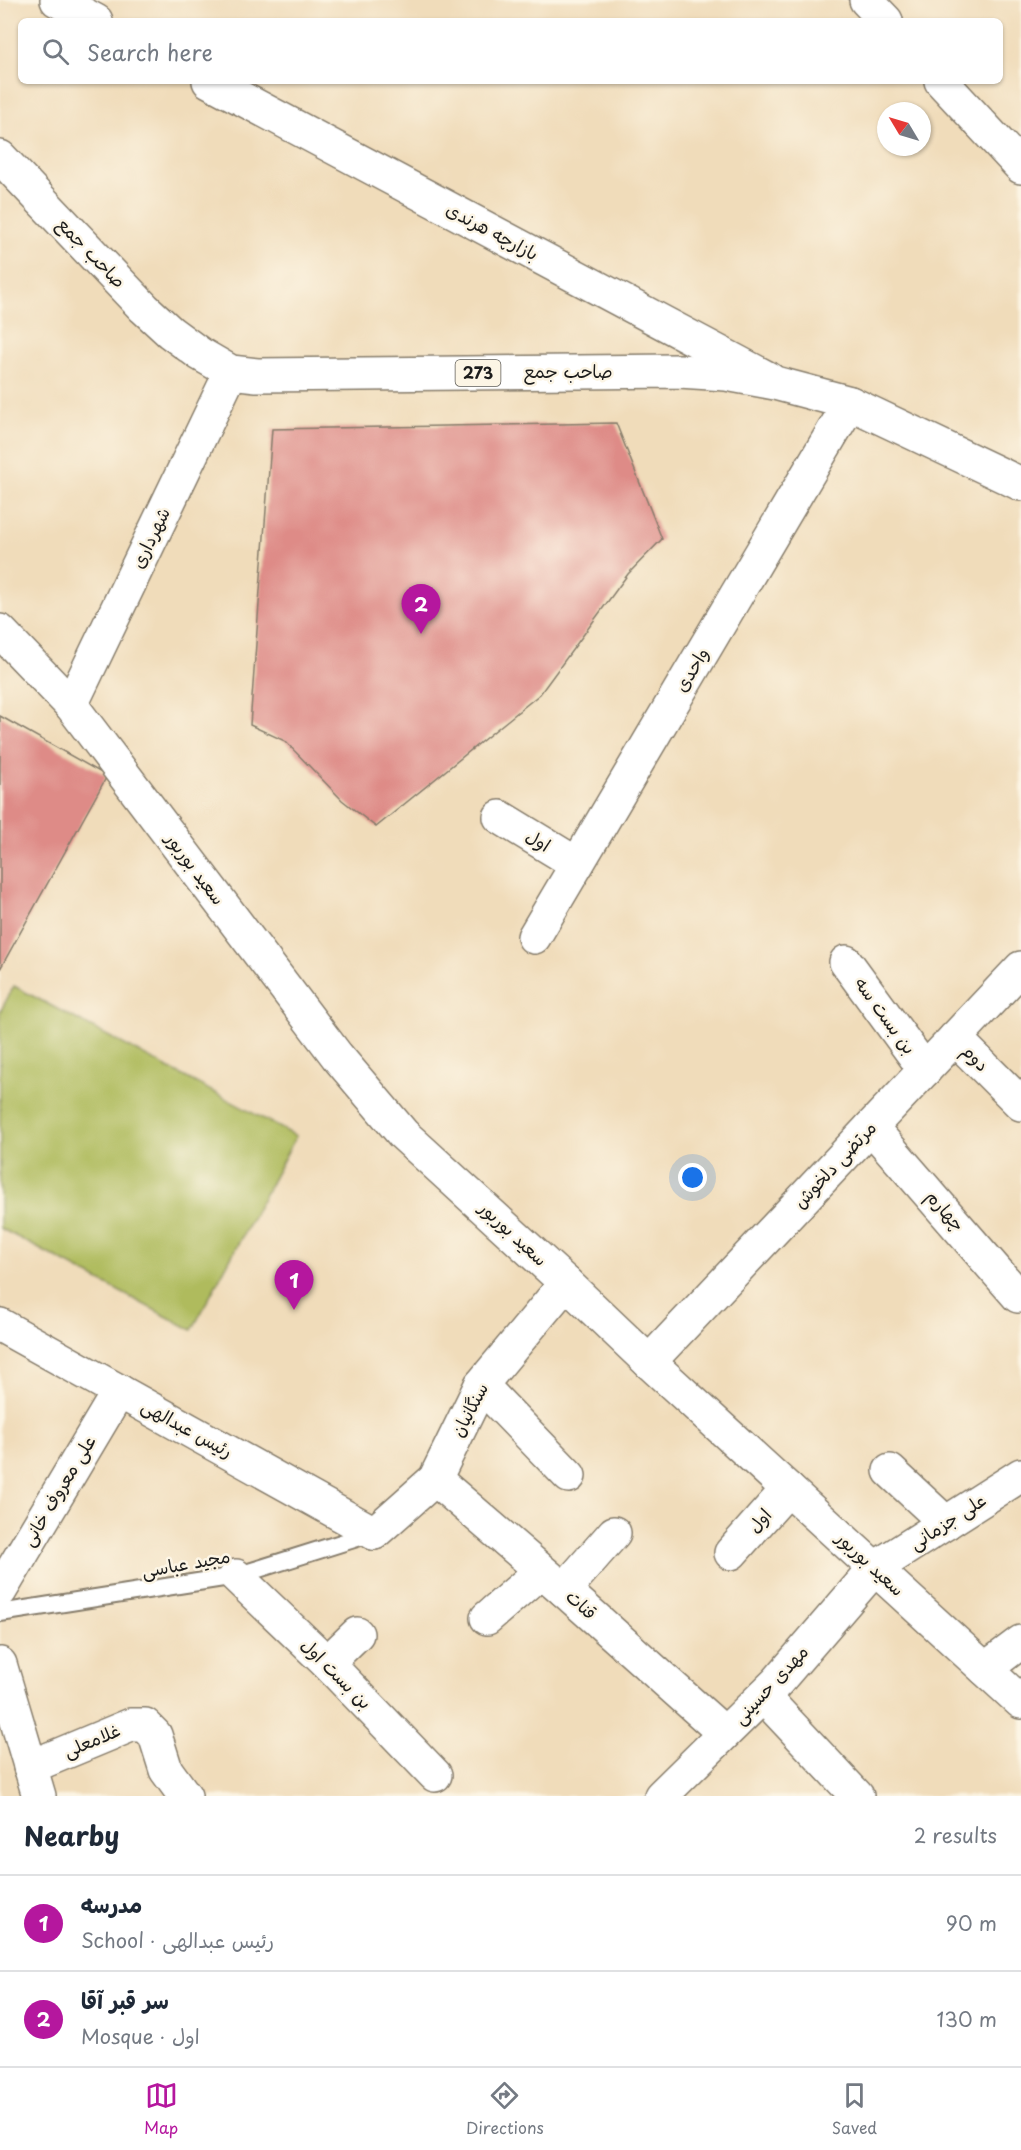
<!DOCTYPE html>
<meta charset="utf-8">
<style>
:root{--surface:#fff;--page:#f2f2f3;--text:#1f2937;--muted:#747a83;--line:#e0e1e3;--accent:#b5179e}
body{margin:0;font-family:"Playpen Sans","Playpen Sans Arabic",sans-serif;background:var(--page);color:var(--text)}
.compass{position:absolute;left:877px;top:102px;width:54px;height:54px;border-radius:50%;background:var(--surface);box-shadow:0 2px 4px #0004;rotate:308deg}
.you{position:absolute;left:693px;top:1178px;width:21px;height:21px;margin:-15px;border:4px solid #fff;border-radius:50%;background:#1a73e8;box-shadow:0 0 0 9px #1a73e833}
.badge{display:grid;place-items:center;width:39px;height:39px;border-radius:50%;background:var(--accent);color:#fff;font-size:20px;font-weight:700}
.pin{position:absolute;translate:-50% -50px;filter:drop-shadow(0 2px 3px #0008)}
.pin::after{content:'';position:absolute;top:32px;width:21px;height:18px;background:inherit;clip-path:polygon(0 0,100% 0,50% 100%)}
.list{margin:0;padding:0;list-style:none}
h2{display:flex;justify-content:space-between;align-items:center;height:78px;margin:0;padding:0 24px;font-size:26px}
h2 small{font-size:20px;font-weight:400;color:var(--muted)}
.list li{display:grid;grid-template-columns:39px 1fr auto;gap:18px;align-items:center;box-sizing:border-box;height:96px;padding:0 24px;border-top:2px solid var(--line)}
.list b{display:block;font-size:22px;white-space:nowrap}
.list p{margin:0;font-size:20px;white-space:nowrap;color:var(--muted)}
.list em{font-size:20px;font-style:normal;color:var(--muted)}
.icon{flex:none;width:33px;height:33px;fill:none;stroke:currentColor;stroke-width:2;stroke-linecap:round;stroke-linejoin:round}
.map{position:relative;flex:none;width:1021px;height:1796px;overflow:hidden}
.search{position:absolute;background:var(--surface);box-shadow:0 2px 4px #0004;left:18px;right:18px;top:18px;height:66px;display:flex;align-items:center;gap:15px;box-sizing:border-box;padding:0 21px;border-radius:9px;color:var(--muted);font-size:22px}
.sheet{height:270px;background:var(--surface)}
nav{display:flex;justify-content:space-around;align-items:center;box-sizing:border-box;height:84px;border-top:2px solid var(--line);background:var(--surface);font-size:16px;color:var(--muted)}
nav a{display:grid;justify-items:center;gap:3px}
nav .on{color:var(--accent)}
.map>svg:first-child{display:block}
</style>
<div class="map">
<svg width="1021" height="1796" viewBox="0 0 1021 1796">
<rect width="100%" height="100%" fill="#fcf5e5"/>
<filter id="ink" filterUnits="userSpaceOnUse"><feTurbulence type="fractalNoise" baseFrequency=".0167" numOctaves="2"/><feDisplacementMap in="SourceGraphic" scale="12" xChannelSelector="R" yChannelSelector="G"/><feConvolveMatrix kernelMatrix="1 2 1 2 8 2 1 2 1" color-interpolation-filters="sRGB"/></filter>
<filter id="wash" filterUnits="userSpaceOnUse"><feTurbulence type="fractalNoise" baseFrequency=".008" numOctaves="4" result="noise"/><feDisplacementMap in="SourceGraphic" scale="24" xChannelSelector="R" yChannelSelector="G"/><feGaussianBlur stdDeviation="1.35" result="paint"/><feColorMatrix in="noise" values="0 0 0 0 0 0 0 0 0 0 0 0 0 0 0 0 0 1.4 0 .05"/><feComposite in="paint" operator="in"/></filter>
<g filter="url(#wash)">
<rect width="100%" height="100%" fill="#f0dcba"/>
<!-- green -->
<path fill="#afbb5d" stroke="#666c3c" stroke-width="1.5" d="M14,986L296,1136L192,1330L0,1228V1012Z"/>
<g id="blocks">
<!-- building -->
<g fill="#de8b87">
<path d="M616,423L662,539L628,574L540,694L376,827L342,800L285,741L250,725L272,429Z"/>
<path d="M0,716L107,776L0,969Z"/>
</g>
</g>
</g>
<g filter="url(#ink)">
<use href="#blocks" fill-opacity="0" stroke="#867c6b" stroke-width="1.5"/>
<g fill="none" stroke-linecap="round" stroke-linejoin="round">
<!-- lane casing -->
<g stroke="#867c6b" stroke-width="20">
<path id="lane" d="M0,1613L236,1576L373,1533"/>
</g>
<!-- street casing -->
<g stroke="#867c6b" stroke-width="36">
<g id="street">
<path d="M57,0L96,21"/>
<path d="M866,0L886,21"/>
<path d="M209,81L769,379"/>
<path d="M941,81L1021,167"/>
<path d="M0,631L71,705L337,1056L403,1134L566,1283L481,1385L435,1479L374,1533"/>
<path d="M71,705L231,372"/>
<path d="M500,817L577,864"/>
<path d="M534,937L850,403"/>
<path d="M846,962L925,1070"/>
<path d="M955,1038L1021,1104"/>
<path d="M871,1127L1018,1296"/>
<path d="M649,1362L1021,968"/>
<path d="M481,1385L569,1476"/>
<path d="M890,1471L946,1523"/>
<path d="M435,1479L564,1590L724,1733"/>
<path d="M731,1553L788,1489"/>
<path d="M236,1576L327,1663L435,1775"/>
<path d="M564,1590L614,1533"/>
<path d="M0,1591L119,1391"/>
<path d="M487,1618L541,1571"/>
<path d="M327,1663L357,1634"/>
<path d="M0,1664L39,1796"/>
<path d="M985,1669L1021,1642"/>
<path d="M763,1696L857,1796"/>
<path d="M30,1767L131,1725H145L155,1735L166,1770L185,1796"/>
<path d="M661,1796L777,1682L875,1568L1021,1475"/>
</g>
</g>
<!-- secondary casing -->
<g stroke="#867c6b" stroke-width="36">
<g id="secondary">
<path d="M566,1283L649,1362L1021,1702"/>
<path d="M0,1325L374,1533"/>
</g>
</g>
<!-- primary casing -->
<g stroke="#867c6b" stroke-width="36">
<path id="primary" d="M0,157L144,308L170,332L200,354L231,372L257,375L679,371L726,374L775,383L850,403L1021,484"/>
</g>
<!-- lane -->
<use href="#lane" stroke="#fff" stroke-width="16"/>
<!-- street -->
<use href="#street" stroke="#fff" stroke-width="33"/>
<!-- secondary -->
<use href="#secondary" stroke="#fff" stroke-width="33"/>
<!-- primary -->
<use href="#primary" stroke="#fff" stroke-width="33"/>
</g>
</g>
<g text-anchor="middle" stroke-width="5" stroke-linejoin="round" paint-order="stroke">
<!-- shield labels -->
<rect fill="#fcf5e5" stroke="#5f5d58" stroke-width="1.5" x="455.5" y="360" width="45" height="26" rx="4.5"/>
<g font-size="16" font-weight="bold" fill="#1c1c1c">
<text x="478" y="379">273</text>
</g>
<!-- street labels -->
<g font-size="18" fill="#1c1c1c" stroke="#fcf5e5">
<text transform="translate(492 232) rotate(28)" y="6">بازارچه هرندی</text>
<text transform="translate(91 253) rotate(46)" y="6">صاحب جمع</text>
<text x="568" y="378">صاحب جمع</text>
<text transform="translate(151 538) rotate(-64)" y="6">شهرداری</text>
<text transform="translate(692 670) rotate(-59)" y="6">واحدی</text>
<text transform="translate(538 841) rotate(32)" y="6">اول</text>
<text transform="translate(195 869) rotate(53)" y="6">سعید بوربور</text>
<text transform="translate(885 1016) rotate(54)" y="6">بن بست سه</text>
<text transform="translate(975 1058) rotate(45)" y="6">دوم</text>
<text transform="translate(835 1165) rotate(-47)" y="6">مرتضی دلخوش</text>
<text transform="translate(945 1211) rotate(49)" y="6">چهارم</text>
<text transform="translate(513 1234) rotate(43)" y="6">سعید بوربور</text>
<text transform="translate(470 1410) rotate(-62)" y="6">سنگانیان</text>
<text transform="translate(187 1429) rotate(29)" y="6">رئیس عبدالهی</text>
<text transform="translate(59 1491) rotate(-59)" y="6">علی معروف خانی</text>
<text transform="translate(760 1521) rotate(-48)" y="6">اول</text>
<text transform="translate(948 1522) rotate(-33)" y="6">علی جزمانی</text>
<text transform="translate(186 1564) rotate(-10)" y="6">مجید عباسی</text>
<text transform="translate(870 1564) rotate(43)" y="6">سعید بوربور</text>
<text transform="translate(581 1605) rotate(42)" y="6">قنات</text>
<text transform="translate(336 1674) rotate(45)" y="6">بن بست اول</text>
<text transform="translate(771 1685) rotate(-47)" y="6">مهدی حسینی</text>
<text transform="translate(92 1741) rotate(-23)" y="6">غلامعلی</text>
</g>
</g>
</svg>
<svg class="compass" viewBox="-18 -18 36 36"><path d="M0-13l5 13h-10z" fill="#e53935"/><path d="M0 13l5-13h-10z" fill="#747a83"/></svg>
<div class="you"></div>
<div class="pin badge" style="left:294px;top:1310px">1</div>
<div class="pin badge" style="left:421px;top:634px">2</div>
<div class="search"><svg class="icon" aria-label="search" viewBox="0 0 24 24"><circle cx="10" cy="10" r="6"/><path d="M15 15l6 6"/></svg>Search here</div>
</div>
<section class="sheet">
<h2>Nearby<small>2 results</small></h2>
<ul class="list">
<li><span class="badge">1</span><div><b>مدرسه</b><p>School · رئیس عبدالهی</p></div><em>90 m</em></li>
<li><span class="badge">2</span><div><b>سر قبر آقا</b><p>Mosque · اول</p></div><em>130 m</em></li>
</ul>
</section>
<nav>
<a class="on"><svg class="icon" aria-label="map" viewBox="0 0 24 24"><path d="M3 6l6-2 6 2 6-2v14l-6 2-6-2-6 2zM9 4v14M15 6v14"/></svg>Map</a>
<a><svg class="icon" aria-label="directions" viewBox="0 0 24 24"><path d="M12 3l9 9-9 9-9-9zM9 14v-3h6M13 9l2 2-2 2"/></svg>Directions</a>
<a><svg class="icon" aria-label="saved" viewBox="0 0 24 24"><path d="M7 4h10v16l-5-4-5 4z"/></svg>Saved</a>
</nav>
